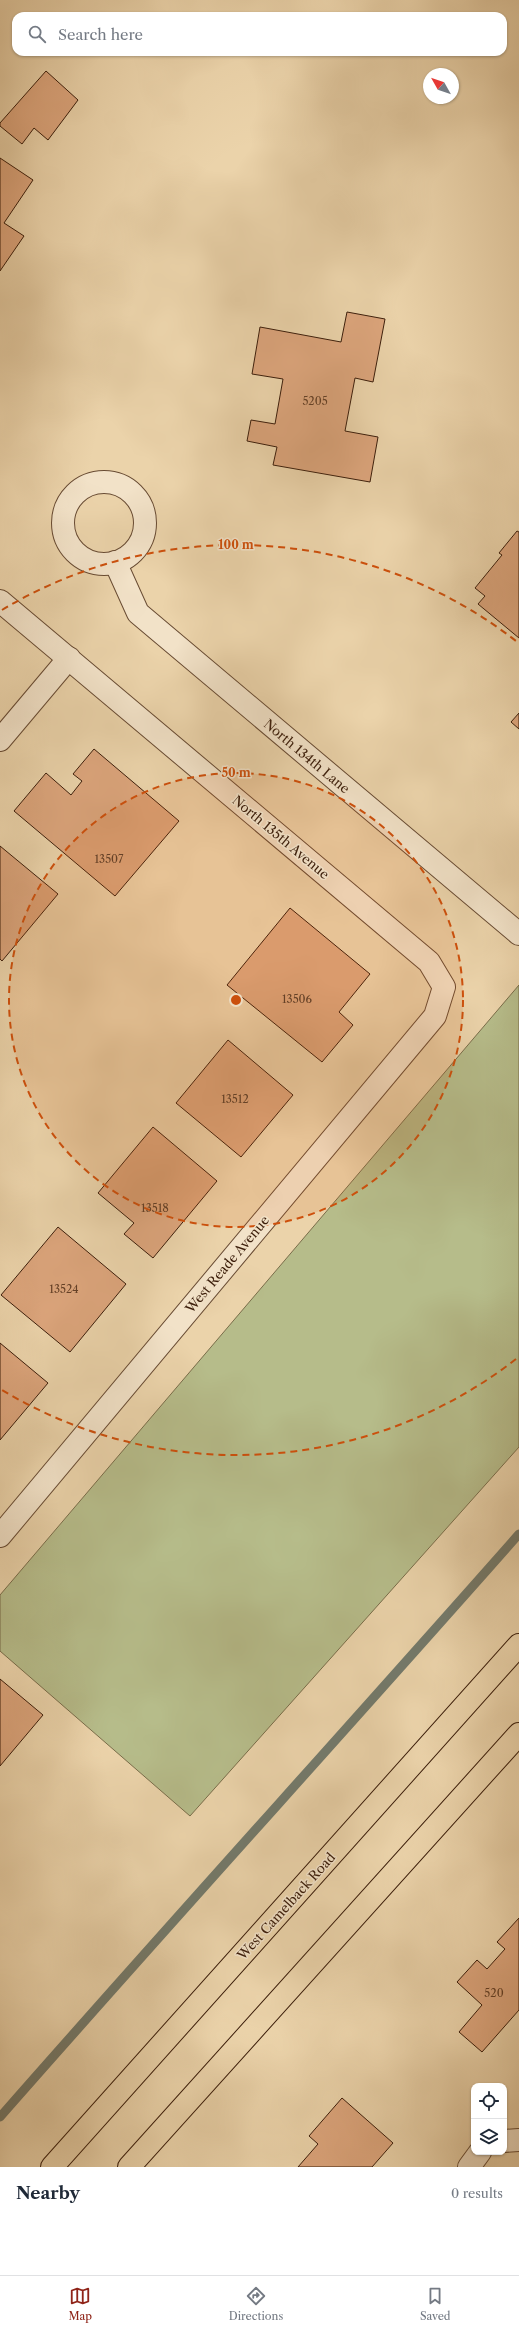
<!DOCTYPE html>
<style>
:root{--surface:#fff;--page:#f2f2f3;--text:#1f2937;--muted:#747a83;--line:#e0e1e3;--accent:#8f2418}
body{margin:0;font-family:"Libre Caslon Text",serif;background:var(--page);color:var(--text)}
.controls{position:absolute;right:12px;bottom:12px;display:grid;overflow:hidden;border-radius:8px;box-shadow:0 1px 3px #0004}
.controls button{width:36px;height:36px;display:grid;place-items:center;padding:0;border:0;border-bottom:1px solid var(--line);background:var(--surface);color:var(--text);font:20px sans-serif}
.compass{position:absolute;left:423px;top:68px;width:36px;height:36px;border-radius:50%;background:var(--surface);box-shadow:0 1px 3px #0004;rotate:310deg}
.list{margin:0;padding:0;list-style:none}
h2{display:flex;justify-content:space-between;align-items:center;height:52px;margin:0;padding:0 16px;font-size:17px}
h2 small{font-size:13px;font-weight:400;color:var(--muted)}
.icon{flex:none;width:22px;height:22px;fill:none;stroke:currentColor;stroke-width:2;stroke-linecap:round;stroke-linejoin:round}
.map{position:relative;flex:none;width:519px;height:2167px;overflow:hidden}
.search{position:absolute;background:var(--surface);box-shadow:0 1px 3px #0004;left:12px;right:12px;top:12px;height:44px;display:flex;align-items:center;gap:10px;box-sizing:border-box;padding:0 14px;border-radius:12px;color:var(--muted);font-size:15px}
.sheet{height:108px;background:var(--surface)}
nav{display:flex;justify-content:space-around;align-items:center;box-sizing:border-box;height:56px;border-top:1px solid var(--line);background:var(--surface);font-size:11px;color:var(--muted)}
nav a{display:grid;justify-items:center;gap:2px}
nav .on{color:var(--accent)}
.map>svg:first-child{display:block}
</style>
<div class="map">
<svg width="519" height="2167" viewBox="0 0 519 2167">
<rect width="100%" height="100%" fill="#ebd3aa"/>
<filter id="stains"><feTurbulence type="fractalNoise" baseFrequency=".005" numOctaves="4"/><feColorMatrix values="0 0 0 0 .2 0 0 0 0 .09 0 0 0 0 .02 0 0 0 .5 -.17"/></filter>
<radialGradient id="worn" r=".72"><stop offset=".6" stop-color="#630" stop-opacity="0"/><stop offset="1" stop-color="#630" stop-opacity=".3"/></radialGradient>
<!-- green -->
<path fill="#b6bc8a" stroke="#796d4a" d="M519,985V1447L190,1816L0,1651V1595Z"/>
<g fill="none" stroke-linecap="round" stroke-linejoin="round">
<!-- stream -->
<path stroke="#737a6c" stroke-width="9" d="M0,2117C172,1921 347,1729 519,1534"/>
</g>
<!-- building -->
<g fill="#dca57c" stroke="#3c1e0b">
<path d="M46,71L78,100L48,140L34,128L22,144L0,126V123Z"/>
<path d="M0,158L33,180L4,223L24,236L0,271Z"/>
<path d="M347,312L385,319L373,382L355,378L345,431L378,437L370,482L273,465L277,447L247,441L251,420L275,424L283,379L252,374L260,327L341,342Z"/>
<path d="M517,531L519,532V638L478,604L485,596L475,588L502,555L499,553Z"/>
<path d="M519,713V729L511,722Z"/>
<path d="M94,749L179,821L115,896L14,811L46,773L71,795L82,781L73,774Z"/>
<path d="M0,846L58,894L2,961L0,959Z"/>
<path d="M290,908L370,974L339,1012L353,1025L322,1062L227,985Z"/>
<path d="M228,1040L293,1095L241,1157L176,1103Z"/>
<path d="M153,1127L217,1181L153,1258L124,1234L134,1223L98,1193Z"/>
<path d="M58,1227L126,1284L70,1352L1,1295Z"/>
<path d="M0,1343L48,1383L0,1440Z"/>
<path d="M0,1679L43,1715L0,1766Z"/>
<path d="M519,1918V2010L482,2052L459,2032L482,2005L457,1982L477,1960L487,1969L505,1949L497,1942Z"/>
<path d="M342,2098L393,2143L372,2167H298L318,2144L309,2136Z"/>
</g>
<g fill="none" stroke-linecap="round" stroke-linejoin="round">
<!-- minor casing -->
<g stroke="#684b33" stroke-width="24">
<g id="minor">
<circle cx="104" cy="523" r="41"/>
<path d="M115,562L138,613L519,934"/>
<path d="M0,601L429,962L444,987L435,1016L0,1536"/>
<path d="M0,740L69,658"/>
<path d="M504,2141L519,2140"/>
<path d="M469,2167L480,2152"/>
</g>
</g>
<!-- major casing -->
<g stroke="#3c1e0b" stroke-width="24">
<g id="major">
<path d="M52,2167L519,1645"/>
<path d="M129,2167L519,1734"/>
</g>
</g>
<!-- minor -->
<use href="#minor" stroke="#f2e2c8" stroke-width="22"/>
<!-- major -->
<use href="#major" stroke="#ebd3aa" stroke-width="22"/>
</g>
<!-- distance rings -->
<circle cx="236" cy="1000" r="227" fill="#ce500c" fill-opacity=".12"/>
<g fill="none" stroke="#ce500c" stroke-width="2" stroke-dasharray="7 5">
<circle cx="236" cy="1000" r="227"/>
<path d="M516 1359A455 455 0 0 1 2 1390M2 610A455 455 0 0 1 516 641"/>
</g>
<g text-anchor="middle" stroke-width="3" stroke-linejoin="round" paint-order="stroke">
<!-- number labels -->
<g font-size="11" fill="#644027">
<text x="315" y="405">5205</text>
<text x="109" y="863">13507</text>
<text x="297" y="1003">13506</text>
<text x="235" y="1103">13512</text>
<text x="155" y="1212">13518</text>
<text x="64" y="1293">13524</text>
<text x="494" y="1997">520</text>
</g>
<!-- street labels -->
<g font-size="13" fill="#3c1e0b" stroke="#f2e2c8">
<text transform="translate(307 756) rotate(40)" y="5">North 134th Lane</text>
<text transform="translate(281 837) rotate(40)" y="5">North 135th Avenue</text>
<text transform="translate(227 1264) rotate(-50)" y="5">West Reade Avenue</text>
<text transform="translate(286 1906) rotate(-48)" y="5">West Camelback Road</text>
</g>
</g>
<circle cx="236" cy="1000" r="6" fill="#ce500c" stroke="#f2e2c8" stroke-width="2"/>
<g font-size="12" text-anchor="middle" font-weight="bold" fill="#ce500c" stroke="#f2e2c8" stroke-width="3" stroke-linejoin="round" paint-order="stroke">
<text x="236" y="549">100 m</text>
<text x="236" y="777">50 m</text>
</g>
<rect width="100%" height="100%" filter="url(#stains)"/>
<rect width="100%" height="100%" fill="url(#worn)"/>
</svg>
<div class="controls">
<button><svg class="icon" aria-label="locate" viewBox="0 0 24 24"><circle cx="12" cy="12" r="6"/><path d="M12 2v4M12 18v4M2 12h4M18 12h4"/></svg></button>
<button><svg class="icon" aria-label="layers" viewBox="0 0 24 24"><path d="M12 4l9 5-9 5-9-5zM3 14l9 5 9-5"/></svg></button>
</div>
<svg class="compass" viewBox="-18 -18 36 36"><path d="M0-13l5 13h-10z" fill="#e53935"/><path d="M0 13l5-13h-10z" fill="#747a83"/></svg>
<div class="search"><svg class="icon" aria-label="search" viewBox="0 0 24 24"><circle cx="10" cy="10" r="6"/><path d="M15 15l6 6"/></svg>Search here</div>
</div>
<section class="sheet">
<h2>Nearby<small>0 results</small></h2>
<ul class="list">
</ul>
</section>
<nav>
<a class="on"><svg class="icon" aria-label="map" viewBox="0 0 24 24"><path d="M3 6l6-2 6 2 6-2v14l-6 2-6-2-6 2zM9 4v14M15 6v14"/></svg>Map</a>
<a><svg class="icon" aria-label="directions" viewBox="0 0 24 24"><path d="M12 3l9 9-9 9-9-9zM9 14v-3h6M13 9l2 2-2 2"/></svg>Directions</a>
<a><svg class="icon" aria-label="saved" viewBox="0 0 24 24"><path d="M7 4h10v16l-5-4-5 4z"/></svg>Saved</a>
</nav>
